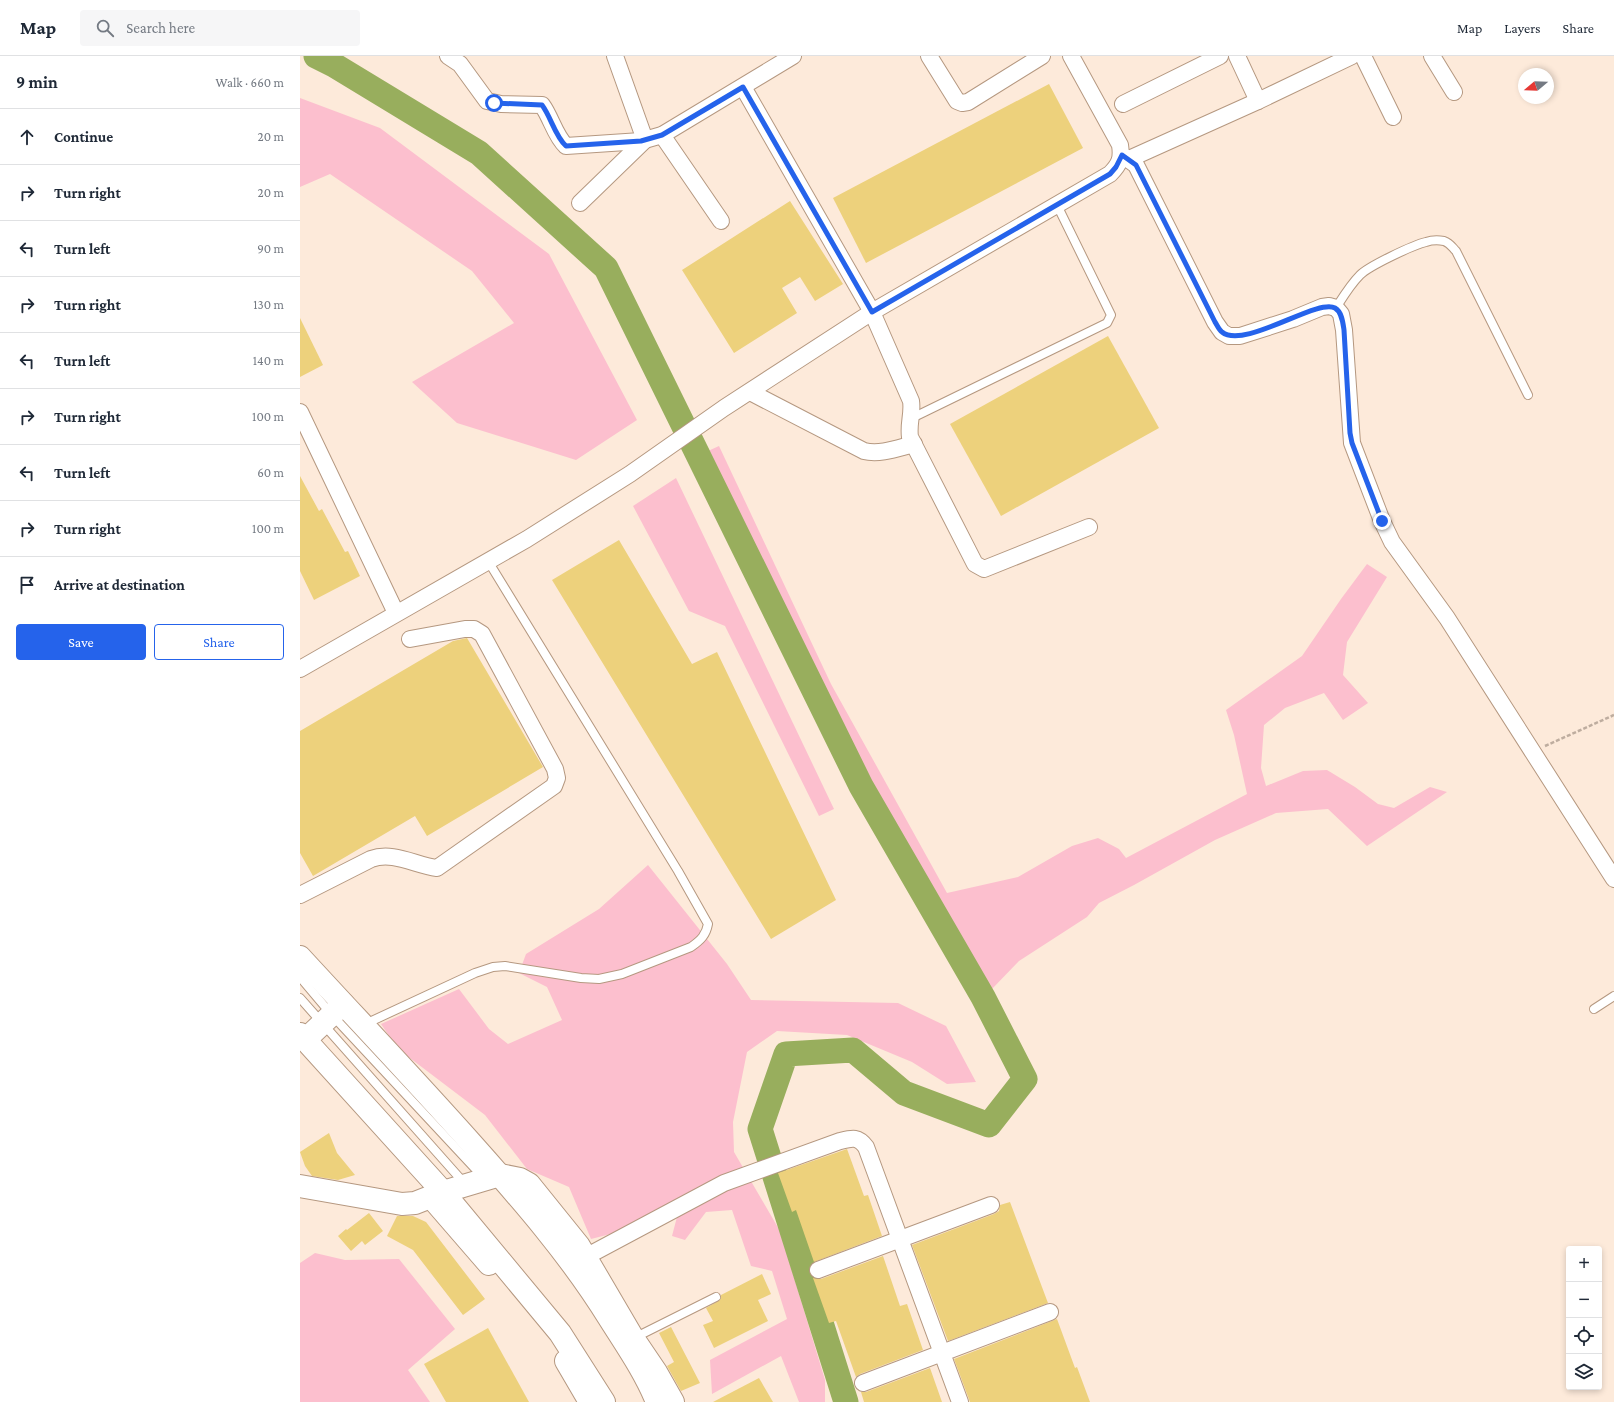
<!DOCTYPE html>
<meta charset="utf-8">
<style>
:root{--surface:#fff;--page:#f6f6f7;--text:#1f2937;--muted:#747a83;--line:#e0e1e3;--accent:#2563eb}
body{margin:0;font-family:"Crimson Pro",serif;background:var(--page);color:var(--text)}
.controls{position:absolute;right:12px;bottom:12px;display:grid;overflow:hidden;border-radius:4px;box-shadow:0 2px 6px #0003}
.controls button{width:36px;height:36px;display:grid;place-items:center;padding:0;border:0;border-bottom:1px solid var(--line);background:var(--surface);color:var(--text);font:20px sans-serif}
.compass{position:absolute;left:1218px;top:12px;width:36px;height:36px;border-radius:50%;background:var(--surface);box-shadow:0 2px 6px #0003;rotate:251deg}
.stop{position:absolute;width:12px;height:12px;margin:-9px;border:3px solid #2563eb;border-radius:50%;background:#fff}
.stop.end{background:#2563eb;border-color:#fff;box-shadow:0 1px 4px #0008}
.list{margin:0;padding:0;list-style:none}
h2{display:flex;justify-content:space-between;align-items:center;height:52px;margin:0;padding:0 16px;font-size:17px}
h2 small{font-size:13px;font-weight:400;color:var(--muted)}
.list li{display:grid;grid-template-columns:26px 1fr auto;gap:12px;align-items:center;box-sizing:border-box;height:56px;padding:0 16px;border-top:1px solid var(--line)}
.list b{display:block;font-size:15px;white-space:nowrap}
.list em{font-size:13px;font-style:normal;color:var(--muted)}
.actions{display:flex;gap:8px;padding:12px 16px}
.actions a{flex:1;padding:9px 0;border:1px solid var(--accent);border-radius:4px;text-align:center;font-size:14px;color:var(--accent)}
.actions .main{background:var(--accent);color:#fff}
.icon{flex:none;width:22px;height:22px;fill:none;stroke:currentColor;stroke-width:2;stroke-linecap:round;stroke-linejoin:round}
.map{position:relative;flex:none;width:1314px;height:1346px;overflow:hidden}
header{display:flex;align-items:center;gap:24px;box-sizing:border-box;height:56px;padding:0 20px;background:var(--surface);border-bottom:1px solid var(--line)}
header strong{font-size:19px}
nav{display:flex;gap:22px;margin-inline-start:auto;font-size:14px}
.search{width:280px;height:36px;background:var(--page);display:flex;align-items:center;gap:10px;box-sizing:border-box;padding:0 14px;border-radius:4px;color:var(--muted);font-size:15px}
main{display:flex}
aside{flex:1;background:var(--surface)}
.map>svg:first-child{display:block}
</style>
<header>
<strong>Map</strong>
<div class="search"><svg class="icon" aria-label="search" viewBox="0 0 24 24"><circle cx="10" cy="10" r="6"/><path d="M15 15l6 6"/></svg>Search here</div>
<nav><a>Map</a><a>Layers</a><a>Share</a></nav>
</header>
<main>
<aside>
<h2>9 min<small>Walk · 660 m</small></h2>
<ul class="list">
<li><svg class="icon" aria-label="ahead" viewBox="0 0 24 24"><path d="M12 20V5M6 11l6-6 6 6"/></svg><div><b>Continue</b></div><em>20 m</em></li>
<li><svg class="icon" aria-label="right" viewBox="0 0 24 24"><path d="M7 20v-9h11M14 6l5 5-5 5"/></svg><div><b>Turn right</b></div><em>20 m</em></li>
<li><svg class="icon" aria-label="left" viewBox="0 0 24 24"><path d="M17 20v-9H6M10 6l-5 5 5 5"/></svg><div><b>Turn left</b></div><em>90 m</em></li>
<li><svg class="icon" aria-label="right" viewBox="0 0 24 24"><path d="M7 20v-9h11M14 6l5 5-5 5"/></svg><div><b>Turn right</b></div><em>130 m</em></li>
<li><svg class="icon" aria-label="left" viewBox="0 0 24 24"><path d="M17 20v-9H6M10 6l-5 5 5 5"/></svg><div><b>Turn left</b></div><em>140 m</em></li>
<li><svg class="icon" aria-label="right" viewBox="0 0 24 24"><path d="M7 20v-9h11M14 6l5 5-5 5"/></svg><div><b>Turn right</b></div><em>100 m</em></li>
<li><svg class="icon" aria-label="left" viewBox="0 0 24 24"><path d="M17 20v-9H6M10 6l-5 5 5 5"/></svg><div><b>Turn left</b></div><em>60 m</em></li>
<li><svg class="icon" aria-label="right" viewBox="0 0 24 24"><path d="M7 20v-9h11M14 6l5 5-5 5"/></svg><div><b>Turn right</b></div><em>100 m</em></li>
<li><svg class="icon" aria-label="arrive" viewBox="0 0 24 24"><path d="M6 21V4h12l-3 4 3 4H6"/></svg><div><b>Arrive at destination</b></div></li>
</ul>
<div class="actions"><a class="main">Save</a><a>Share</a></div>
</aside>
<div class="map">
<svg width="1314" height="1346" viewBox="0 0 1314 1346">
<rect width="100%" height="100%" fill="#fdeada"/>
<!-- green -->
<g fill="#fcbfce">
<path d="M0,42L80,72L249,198L337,364L276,404L157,367L112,326L214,267L172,215L30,118L0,131Z"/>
<path d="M419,390L531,628L647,837L718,821L772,790L798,782L819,793L826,802L947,738L934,679L926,654L1002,600L1041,543L1067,508L1087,521L1047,586L1043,619L1068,647L1043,664L1024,637L985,652L964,669L961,712L966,730L1003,715L1027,714L1055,731L1078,748L1094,752L1130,731L1147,736L1067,790L1028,753L976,757L915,784L834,829L799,847L787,861L719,905L691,934L647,864L544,685L408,395Z"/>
<path d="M376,422L534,753L519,760L425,570L389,555L333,450Z"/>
<path d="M348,809L427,908L451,944L598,947L646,970L676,1026L647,1028L612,1006L547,979L477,975L447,996L433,1066L434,1096L480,1175L525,1324V1346H499L481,1300L412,1338L410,1304L487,1263L472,1215L451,1210L432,1154L406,1156L385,1184L372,1180L377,1161L291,1183L269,1131L227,1113L185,1059L98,993L81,968L159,933L189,973L208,988L262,964L247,931L219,917L226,898L299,853Z"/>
<path d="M15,1197L45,1204L99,1203L155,1273L108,1314L130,1346H0V1207Z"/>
</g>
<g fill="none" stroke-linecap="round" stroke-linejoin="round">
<!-- river -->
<path stroke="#98ae5d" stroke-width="25" d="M16,0L34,9L179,97L306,212L561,730L683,941L725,1023L689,1069L604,1037L553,994L486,998L460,1073L546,1346"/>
</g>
<!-- building -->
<g fill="#edd17c">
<path d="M749,28L783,92L566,207L533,142Z"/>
<path d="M490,145L543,228L515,245L500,221L482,232L497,257L434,297L382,214Z"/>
<path d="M0,262L23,309L0,321Z"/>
<path d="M808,280L859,372L701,460L650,368Z"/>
<path d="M0,420L19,455L22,453L45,496L48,495L60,520L14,544L0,515Z"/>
<path d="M319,484L392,608L417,596L536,844L471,883L252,524Z"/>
<path d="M167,582L243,711L127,780L115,760L13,820L0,797V675L153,585Z"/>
<path d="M29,1077L37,1097L55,1119L38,1124L12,1120L5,1110L0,1096Z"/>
<path d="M547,1093L564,1140L568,1139L582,1180L514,1206L496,1154L492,1156L478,1117Z"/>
<path d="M710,1146L748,1247L648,1285L612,1189L694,1158L699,1155L700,1149Z"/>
<path d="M69,1157L83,1175L65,1189L62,1185L51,1195L38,1180L46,1173L47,1174Z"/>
<path d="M97,1160H113L126,1166L185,1243L163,1259L113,1194L87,1180Z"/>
<path d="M583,1200L600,1250L607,1248L623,1294L560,1318L556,1321L536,1265L529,1267L513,1222L521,1223Z"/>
<path d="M462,1218L471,1238L458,1244L468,1265L414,1292L403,1269L413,1265L406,1252L420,1244L421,1239Z"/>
<path d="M757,1263L775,1312L777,1311L790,1346H670L654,1303Z"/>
<path d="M371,1271L400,1327L381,1335L367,1310L374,1306L359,1277Z"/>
<path d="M188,1272L229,1346H146L124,1308Z"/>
<path d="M630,1312L642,1346H564L561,1336H566Z"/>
<path d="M459,1322L473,1346H413Z"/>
</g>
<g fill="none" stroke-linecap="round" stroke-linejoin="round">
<!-- lane casing -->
<g stroke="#b59880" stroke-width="10">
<g id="lane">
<path d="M1036,252C1043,241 1050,229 1060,219C1069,210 1113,189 1126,186C1132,184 1138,184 1144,185C1150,187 1152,191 1156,195L1228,339"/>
<path d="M610,363L807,267L811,259L757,149"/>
<path d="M0,921L32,959L183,1121"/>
<path d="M0,942L165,1128"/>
<path d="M1294,953L1314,940"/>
<path d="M63,969L175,917L193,911L205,910L281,922L299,923L322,918L391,891C401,884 406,879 408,868L378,815L188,505"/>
<path d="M334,1282L416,1241"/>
</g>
</g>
<!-- street casing -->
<g stroke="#b59880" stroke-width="18">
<g id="street">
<path d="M148,0L160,8L187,45L201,48L242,49C251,61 255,80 266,90L341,85L362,79L493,0"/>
<path d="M629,0L657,45L662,47L668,46L742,0"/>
<path d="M937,0L958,45"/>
<path d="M1063,0L1093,61"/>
<path d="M1132,0L1154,36"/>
<path d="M443,31L572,256L611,345C613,357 608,368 610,381L675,508L684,513L789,471"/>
<path d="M823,48L920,0"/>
<path d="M362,79L421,165"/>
<path d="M822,99L836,109L915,266L922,276L929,280H940L993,263L1022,251L1029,250L1036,252L1041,258L1044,274L1052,387L1082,465L1092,486L1147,562L1314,823"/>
<path d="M829,103L958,45L1052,0"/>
<path d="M280,147L345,84L315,0"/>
<path d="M450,336L564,395C580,399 598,392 614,388"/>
<path d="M0,356L96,557"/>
<path d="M0,613L227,483L330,418L424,352L572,256L810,118C820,108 822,102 820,89L771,0"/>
<path d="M0,839L71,803C93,795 115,809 137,812L254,730L257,722L255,713L182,578L174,573H165L110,583"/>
<path d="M276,1206L424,1127L540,1085C552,1082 558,1080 566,1091L660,1346"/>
<path d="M518,1214L691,1149"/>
<path d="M563,1327L750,1256"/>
</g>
</g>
<!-- secondary casing -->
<g stroke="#b59880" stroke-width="24">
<g id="secondary">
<path d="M0,1130L102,1148L115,1147L143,1136L200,1119L220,1123L229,1128L279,1190L333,1282L356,1316L373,1346"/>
<path d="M131,1141L189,1208"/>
<path d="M266,1305L290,1346"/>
</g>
</g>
<!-- highway casing -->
<g stroke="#b59880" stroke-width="24">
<g id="highway">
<path d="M0,901C57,963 116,1025 172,1088C221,1143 270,1199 309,1262C326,1289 345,1316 357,1346"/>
<path d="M0,978L143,1136L260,1277L304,1346"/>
<path d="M5,984L43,948"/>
</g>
</g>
<!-- path -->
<path stroke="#bead9f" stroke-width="2.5" stroke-dasharray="4 2" stroke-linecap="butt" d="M1245,690L1314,659"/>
<!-- lane -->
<use href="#lane" stroke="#fff" stroke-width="8"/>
<!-- street -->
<use href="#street" stroke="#fff" stroke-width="16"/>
<!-- secondary -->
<use href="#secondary" stroke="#fff" stroke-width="22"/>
<!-- highway -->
<use href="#highway" stroke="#fff" stroke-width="22"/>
</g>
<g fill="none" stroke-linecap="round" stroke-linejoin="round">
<!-- route -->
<path stroke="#2563eb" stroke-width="5" d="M194,47L242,49C251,61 255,80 266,90L341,85L362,79L443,31L572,256L810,118L816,111L822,99L836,109L915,266C917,269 919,274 922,276C944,294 1017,242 1035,252C1042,256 1043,267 1044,274L1050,377L1052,387L1082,465"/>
</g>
</svg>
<div class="controls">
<button>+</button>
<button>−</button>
<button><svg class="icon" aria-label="locate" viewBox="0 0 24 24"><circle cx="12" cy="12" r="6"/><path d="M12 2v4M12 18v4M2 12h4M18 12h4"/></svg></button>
<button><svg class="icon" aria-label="layers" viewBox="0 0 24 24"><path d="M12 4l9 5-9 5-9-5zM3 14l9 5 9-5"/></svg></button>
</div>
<svg class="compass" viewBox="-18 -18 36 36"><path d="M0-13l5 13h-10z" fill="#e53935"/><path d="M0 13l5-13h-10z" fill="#747a83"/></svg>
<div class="stop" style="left:194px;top:47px"></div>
<div class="stop end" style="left:1082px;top:465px"></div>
</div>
</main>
